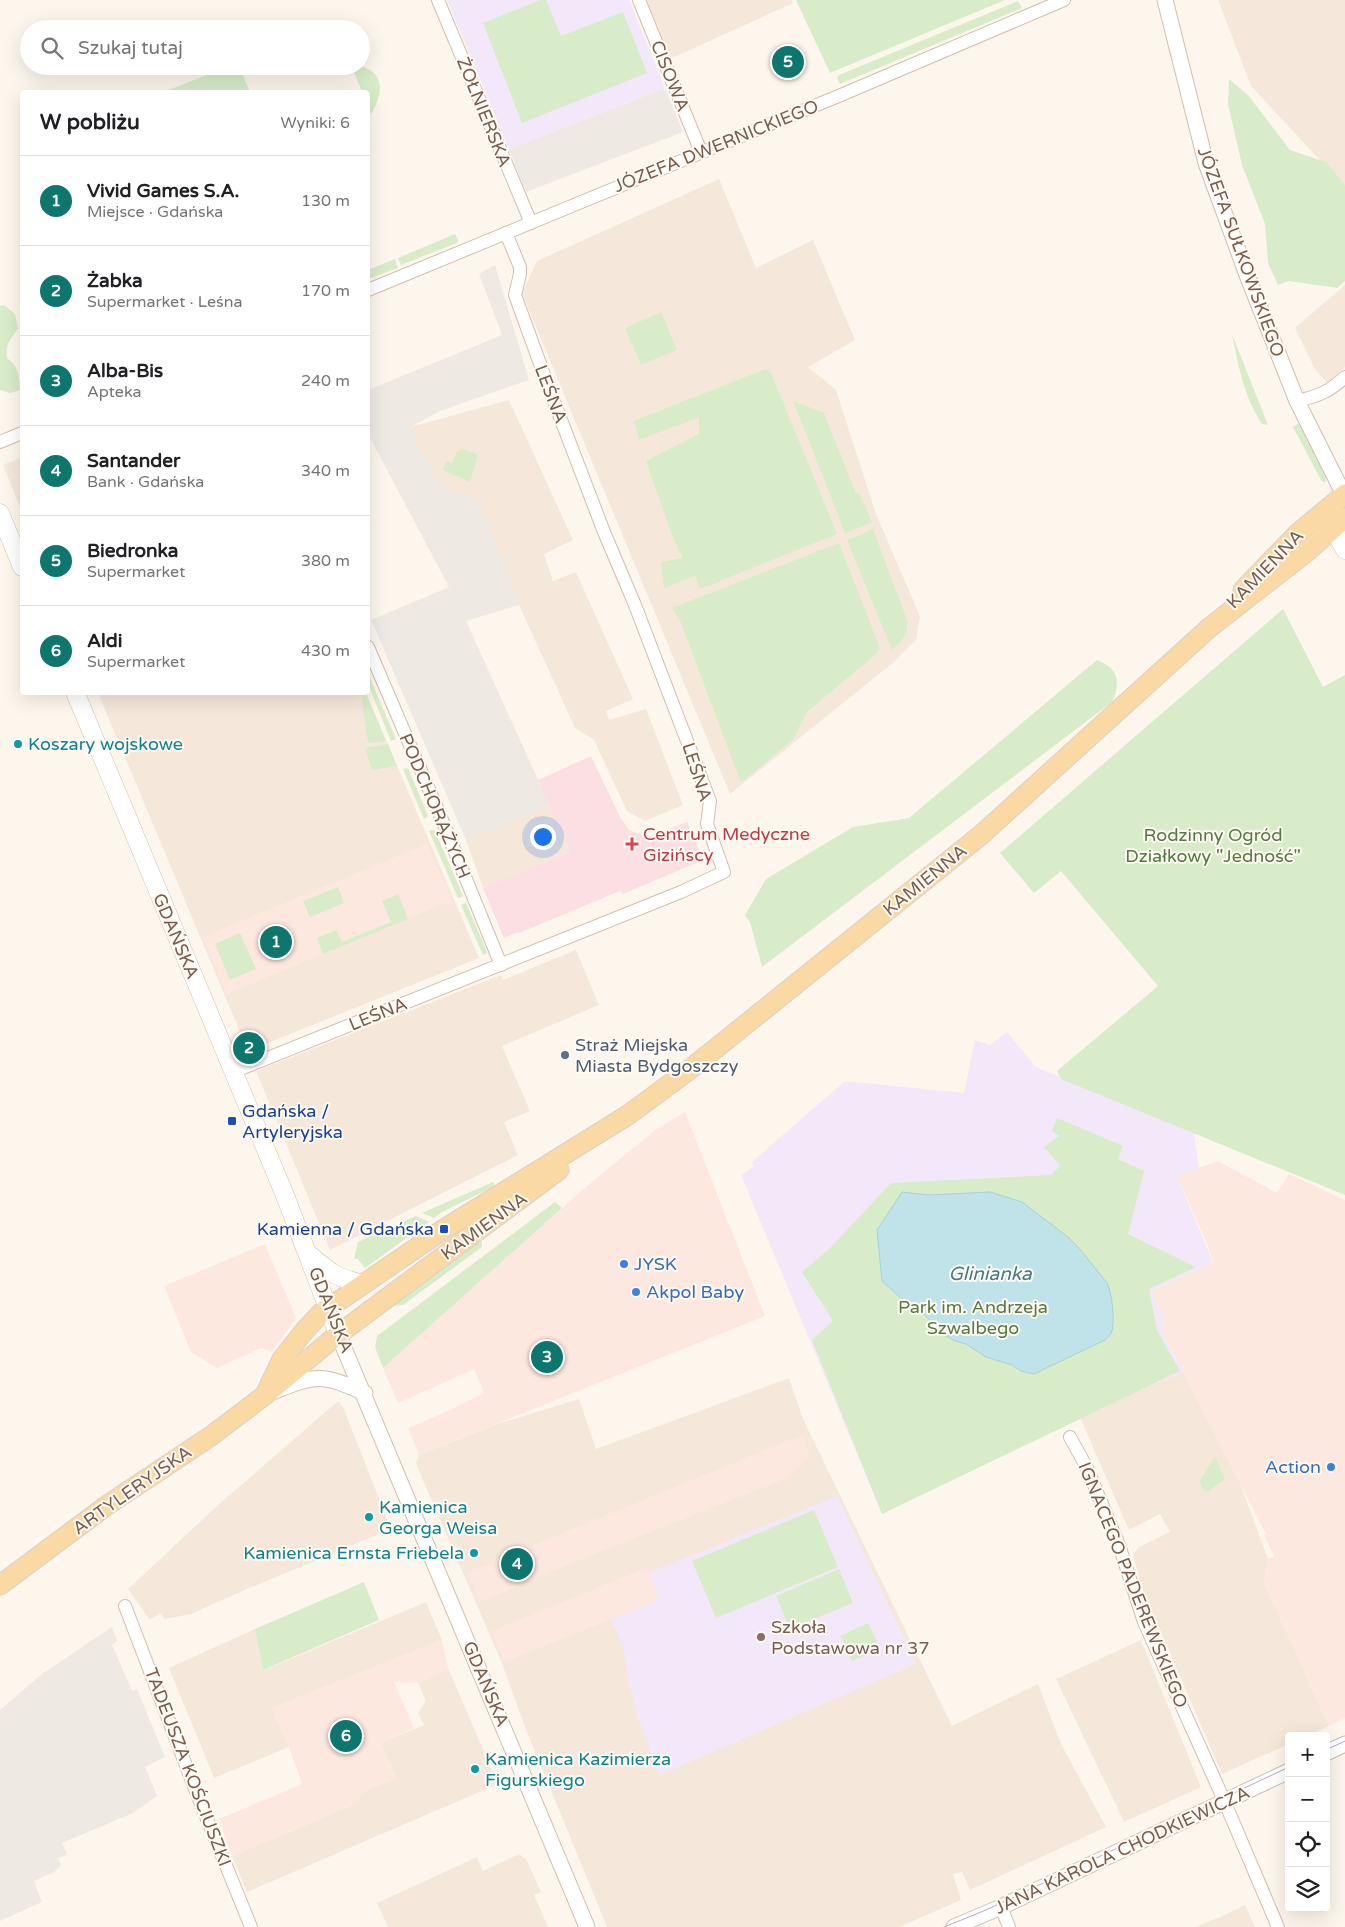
<!DOCTYPE html>
<html lang="pl">
<meta charset="utf-8">
<style>
:root{--surface:#fff;--page:#f6f6f6;--text:#202124;--muted:#757577;--line:#e0e0e0;--accent:#0f766e}
body{margin:0;font-family:"Varela Round",sans-serif;background:var(--page);color:var(--text)}
.controls{position:absolute;right:15px;bottom:15px;display:grid;overflow:hidden;border-radius:5px;box-shadow:0 5px 20px #0002}
.controls button{width:45px;height:45px;display:grid;place-items:center;padding:0;border:0;border-bottom:1px solid var(--line);background:var(--surface);color:var(--text);font:25px sans-serif}
.you{position:absolute;left:542px;top:836px;width:18px;height:18px;margin:-12px;border:4px solid #fff;border-radius:50%;background:#1a73e8;box-shadow:0 0 0 8px #1a73e833}
.badge{display:grid;place-items:center;width:32px;height:32px;border-radius:50%;background:var(--accent);color:#fff;font-size:16px;font-weight:700}
.pin{position:absolute;translate:-50% -50%;border:2px solid #fff;box-shadow:0 1px 5px #0006}
.list{margin:0;padding:0;list-style:none}
h2{display:flex;justify-content:space-between;align-items:center;height:65px;margin:0;padding:0 20px;font-size:21px}
h2 small{font-size:16px;font-weight:400;color:var(--muted)}
.list li{display:grid;grid-template-columns:32px 1fr auto;gap:15px;align-items:center;box-sizing:border-box;height:90px;padding:0 20px;border-top:1px solid var(--line)}
.list b{display:block;font-size:19px;white-space:nowrap}
.list p{margin:0;font-size:16px;white-space:nowrap;color:var(--muted)}
.list em{font-size:16px;font-style:normal;color:var(--muted)}
.icon{flex:none;width:28px;height:28px;fill:none;stroke:currentColor;stroke-width:2;stroke-linecap:round;stroke-linejoin:round}
.map{position:relative;flex:none;width:1345px;height:1927px;overflow:hidden}
.search{position:absolute;background:var(--surface);box-shadow:0 5px 20px #0002;left:20px;top:20px;width:350px;height:55px;display:flex;align-items:center;gap:12px;box-sizing:border-box;padding:0 18px;border-radius:28px;color:var(--muted);font-size:19px}
.panel{position:absolute;background:var(--surface);box-shadow:0 5px 20px #0002;left:20px;top:90px;width:350px;height:605px;border-radius:5px}
.map>svg:first-child{display:block}
</style>
<div class="map">
<svg width="1345" height="1927" viewBox="0 0 1345 1927">
<rect width="100%" height="100%" fill="#fdf6ec"/>
<!-- residential -->
<g fill="#f5e8da">
<path d="M647,0H792L793,3L670,59Z"/>
<path d="M1218,0H1345V187L1251,86Z"/>
<path d="M719,179L756,268L813,240L855,340L808,367L836,390L876,514L920,616L916,640L894,662L730,794L522,293L537,261Z"/>
<path d="M1345,285V367L1328,383L1316,371L1295,328Z"/>
<path d="M509,400L573,540L544,554L553,581L576,572L633,699L606,711L609,720L646,709L683,805L645,821L627,811L594,740L575,728L519,605L480,503L436,483L410,427Z"/>
<path d="M22,457V512L3,465Z"/>
<path d="M98,693H366L479,958L248,1051Z"/>
<path d="M550,806L570,852L483,888L466,840Z"/>
<path d="M576,950L599,1005L502,1046L530,1111L504,1122L518,1155L330,1250L256,1071L501,975L503,980Z"/>
<path d="M1183,1372L1240,1483L1268,1559L1264,1582L1329,1726L1308,1736H1289V1744L1222,1774L1142,1588L1133,1555L1139,1547L1170,1532L1160,1514L1129,1530L1079,1415Z"/>
<path d="M789,1378L803,1419L952,1726L1038,1684L1061,1744L1106,1827L970,1890L962,1872L953,1874L961,1900L899,1927H607L527,1732L501,1661L416,1464L419,1455L497,1424L579,1399L596,1449Z"/>
<path d="M338,1401L343,1407L391,1529L240,1592L191,1614L165,1619L160,1613L150,1620L128,1589L217,1506Z"/>
<path d="M426,1602L442,1640L272,1708L289,1747L214,1778L169,1668L255,1629L264,1670Z"/>
<path d="M1141,1640L1201,1787L1124,1822L1056,1679Z"/>
<path d="M448,1668L498,1784L247,1892L232,1856L357,1803L361,1793L396,1777L380,1743L424,1725L418,1713L426,1701L418,1683Z"/>
<path d="M519,1854L526,1859L541,1892L534,1895L548,1927H388L377,1903L477,1857L483,1871Z"/>
<path d="M1245,1905L1255,1927H1195L1220,1917Z"/>
</g>
<!-- commercial -->
<g fill="#fde8e0">
<path d="M427,844L452,900L227,994L203,937Z"/>
<path d="M685,1112L765,1316L419,1455L408,1428L450,1410L484,1393L474,1369L398,1403L383,1368L580,1192L655,1130Z"/>
<path d="M1218,1161L1277,1193L1289,1174L1345,1200V1718L1329,1726L1264,1582L1268,1559L1274,1556L1264,1535L1266,1534L1163,1334L1164,1319L1152,1291L1213,1262L1208,1246L1177,1176Z"/>
<path d="M265,1244L296,1318L272,1352L261,1348L217,1368L191,1352L164,1286Z"/>
<path d="M802,1435L809,1456L790,1477L579,1560L480,1602L468,1572Z"/>
<path d="M646,1568L659,1600L504,1662L492,1631Z"/>
<path d="M442,1640L448,1668L418,1683L394,1682L414,1728L380,1743L396,1777L361,1793L357,1803L232,1856L219,1819L302,1784L289,1747L272,1708Z"/>
</g>
<!-- industrial -->
<g fill="#efe9e4">
<path d="M665,88L683,132L526,192L509,149Z"/>
<path d="M495,265L529,380L440,411L410,427L436,483L480,502L519,605L466,621L550,806L466,840L371,620L449,587L368,434V390L502,335L479,274Z"/>
<path d="M112,1627L117,1641L112,1645L132,1691L137,1689L165,1757L145,1767L157,1796L133,1813L62,1843L67,1855L58,1858L61,1865L54,1872L34,1881L42,1902L0,1921V1710L42,1674Z"/>
</g>
<!-- education -->
<g fill="#f3e8fa">
<path d="M447,0H629L665,88L509,149Z"/>
<path d="M1007,1032L1036,1067L1194,1133L1199,1169L1177,1176L1213,1262L1152,1291L1164,1319L1163,1334L1183,1372L1079,1415L882,1514L741,1175L753,1167L752,1162L845,1081L964,1093L975,1040L990,1045Z"/>
<path d="M837,1496L916,1664L659,1775L637,1714L628,1679L623,1645L610,1620L659,1600L648,1573Z"/>
</g>
<!-- medical -->
<path fill="#fbdfe3" d="M591,756L620,817L629,830L642,835L651,836L687,822L703,860L623,894L620,891L519,933L518,932L504,938L483,888L570,852L538,780Z"/>
<!-- green -->
<g fill="#d8ecc9">
<path d="M540,0H546L561,36L623,12L647,73L522,123L483,23Z"/>
<path d="M796,0H1005L830,73Z"/>
<path d="M1018,1L1022,8L840,84L837,78L839,75Z"/>
<path d="M229,66H239L250,92H164Z"/>
<path d="M361,66C386,74 383,94 371,114L368,106V92H362L352,67Z"/>
<path d="M1229,79L1248,95L1290,150L1326,162L1345,185V281L1337,288L1289,281L1278,285L1268,263L1265,224L1242,165L1228,104Z"/>
<path d="M455,234L458,240L457,243L401,265L398,258Z"/>
<path d="M395,259L398,268L371,278L368,277V270Z"/>
<path d="M4,305L15,314L18,329C10,339 5,345 7,358C19,367 19,376 20,390L10,393L0,390V306Z"/>
<path d="M661,312L677,350L641,365L625,328Z"/>
<path d="M1232,334L1268,425L1262,424C1244,397 1238,364 1232,334Z"/>
<path d="M766,369L772,375L837,534L700,589L695,576L664,588L661,562L683,558L671,533L646,461L699,434V417L639,440L634,421Z"/>
<path d="M793,401L824,413L856,493H859L872,522L845,533Z"/>
<path d="M1299,423L1326,476L1325,483L1321,480L1293,427Z"/>
<path d="M461,448L478,455L470,482L443,470L446,461L452,463L457,451H459Z"/>
<path d="M873,529L907,620C909,635 902,640 892,650L847,540Z"/>
<path d="M839,543L880,648L875,655L807,712L793,739L741,783L681,623L672,608Z"/>
<path d="M1283,609L1323,687L1345,675V1195L1061,1079L1057,1071L1158,986L1061,871L1034,893L1000,853Z"/>
<path d="M1097,660C1119,669 1121,682 1112,702L762,967L750,922L745,915L766,879L853,827L909,818Z"/>
<path d="M370,678L396,739L391,741L368,684V679Z"/>
<path d="M361,693H366L386,741L368,743Z"/>
<path d="M388,744L397,766L372,770L365,748Z"/>
<path d="M408,768L428,816L424,819L403,769Z"/>
<path d="M433,830L435,831L463,896L458,898L429,831Z"/>
<path d="M338,887L344,903L310,917L303,901Z"/>
<path d="M398,894L408,919L323,954L317,938L336,930L342,942L391,922L382,901Z"/>
<path d="M466,903L487,952V953L483,955L461,905Z"/>
<path d="M240,933L256,969L230,980L215,944Z"/>
<path d="M1057,1118L1123,1146L1118,1159L1144,1171L1128,1234L1196,1267L1149,1289L1157,1330L1180,1371L882,1514L812,1340L833,1321L802,1272L829,1249L891,1183L1051,1175L1060,1166L1044,1147L1059,1136L1052,1131Z"/>
<path d="M493,1182L495,1186L442,1212L434,1218L422,1213Z"/>
<path d="M555,1202L562,1208L383,1368L375,1347L377,1336Z"/>
<path d="M416,1216L429,1222L365,1268L358,1259H354L358,1242Z"/>
<path d="M482,1241V1247L403,1305L392,1306L450,1258Z"/>
<path d="M1215,1456L1225,1479L1207,1492L1201,1487L1200,1480Z"/>
<path d="M814,1510L838,1567L716,1618L692,1561Z"/>
<path d="M839,1569L853,1603L790,1629L776,1596Z"/>
<path d="M364,1582L379,1620L263,1670L255,1629Z"/>
<path d="M868,1623L880,1648L852,1661L840,1636Z"/>
</g>
<!-- water -->
<path fill="#bfe3e8" stroke="#a5d3da" d="M902,1192L928,1195L990,1192L1022,1202L1068,1237L1080,1249L1107,1283C1112,1292 1115,1321 1112,1331C1111,1335 1108,1337 1105,1340L1034,1374L1021,1371L1012,1365L986,1357L966,1344L955,1341L944,1335L927,1317L902,1299L882,1281L877,1230Z"/>
<g fill="none" stroke-linecap="round" stroke-linejoin="round">
<!-- minor casing -->
<g stroke="#d1beb0" stroke-width="14">
<g id="minor">
<path d="M438,0L531,223"/>
<path d="M639,0L701,152"/>
<path d="M368,290L841,95L1064,0"/>
<path d="M1297,401C1318,396 1329,392 1345,377"/>
<path d="M0,442L22,433"/>
<path d="M368,647L440,815L501,965"/>
<path d="M233,1072L681,892L724,872L707,824L710,801L635,605L604,532L550,391L515,295L520,274V267L506,233"/>
<path d="M1070,1437L1087,1468L1119,1545L1144,1622L1223,1798L1278,1927"/>
<path d="M125,1606L197,1794L251,1927"/>
<path d="M1001,1907L1009,1927"/>
</g>
</g>
<!-- tertiary casing -->
<g stroke="#d1beb0" stroke-width="17">
<g id="tertiary">
<path d="M1165,0L1206,163L1247,275L1297,401L1344,495"/>
<path d="M338,1334L587,1927"/>
<path d="M275,1391C317,1374 323,1374 365,1393"/>
<path d="M1326,1753L1345,1744"/>
<path d="M954,1927L1001,1907L1289,1771"/>
</g>
</g>
<!-- secondary casing -->
<g stroke="#d6c0b0" stroke-width="19">
<g id="secondary">
<path d="M0,513L22,567"/>
<path d="M1333,528L1345,550"/>
<path d="M75,692L284,1193L338,1334"/>
<path d="M311,1256C332,1274 337,1278 364,1284"/>
</g>
</g>
<!-- primary casing -->
<g stroke="#dad1cd" stroke-width="21">
<g id="primary">
<path d="M1243,590L1298,533L1345,494"/>
<path d="M265,1395L282,1359L305,1330L321,1313L444,1229L628,1115L689,1070L981,835L1209,628L1304,554L1345,518"/>
<path d="M0,1585L106,1506L211,1436L265,1395L336,1336L559,1170"/>
</g>
</g>
<!-- minor -->
<use href="#minor" stroke="#fff" stroke-width="12"/>
<!-- tertiary -->
<use href="#tertiary" stroke="#fff" stroke-width="15"/>
<!-- secondary -->
<use href="#secondary" stroke="#fff" stroke-width="18"/>
<!-- primary -->
<use href="#primary" stroke="#fbd9a5" stroke-width="19"/>
<!-- tram -->
<g stroke="#b9a8c9" stroke-width="1">
<path d="M1326,1750L1345,1741"/>
<path d="M1175,1829L1222,1806"/>
<path d="M944,1927L986,1910L1289,1767"/>
</g>
</g>
<!-- markers -->
<g fill="#0f9aa8" stroke="#fffaf3" stroke-width="2">
<circle cx="18" cy="744" r="5"/>
<circle cx="369" cy="1517" r="5"/>
<circle cx="474" cy="1553" r="5"/>
<circle cx="475" cy="1769" r="5"/>
</g>
<path fill="#e0444e" stroke="#fffaf3" stroke-width="2" d="M629.5 836.5h5v5h5v5h-5v5h-5v-5h-5v-5h5z"/>
<circle fill="#5c6f8a" stroke="#fffaf3" stroke-width="2" cx="565" cy="1055" r="5"/>
<g fill="#1a4fb4" stroke="#fffaf3" stroke-width="2">
<rect x="227" y="1116" width="10" height="10" rx="2.5"/>
<rect x="439" y="1224" width="10" height="10" rx="2.5"/>
</g>
<g fill="#3f7fe0" stroke="#fffaf3" stroke-width="2">
<circle cx="624" cy="1264" r="5"/>
<circle cx="636" cy="1292" r="5"/>
<circle cx="1331" cy="1467" r="5"/>
</g>
<circle fill="#8d6e63" stroke="#fffaf3" stroke-width="2" cx="761" cy="1637" r="5"/>
<g text-anchor="middle" stroke-width="4" stroke-linejoin="round" paint-order="stroke">
<!-- street labels -->
<g font-size="18" fill="#7a5c4d" stroke="#fffaf3">
<text transform="translate(670 76) rotate(68)" y="6">CISOWA</text>
<text transform="translate(484 112) rotate(68)" y="6">ŻOŁNIERSKA</text>
<text transform="translate(716 146) rotate(-22)" y="6">JÓZEFA DWERNICKIEGO</text>
<text transform="translate(1241 252) rotate(70)" y="6">JÓZEFA SUŁKOWSKIEGO</text>
<text transform="translate(551 394) rotate(69)" y="6">LEŚNA</text>
<text transform="translate(1265 569) rotate(-46)" y="6">KAMIENNA</text>
<text transform="translate(697 772) rotate(72)" y="6">LEŚNA</text>
<text transform="translate(435 806) rotate(67)" y="6">PODCHORĄŻYCH</text>
<text transform="translate(925 880) rotate(-39)" y="6">KAMIENNA</text>
<text transform="translate(176 936) rotate(67)" y="6">GDAŃSKA</text>
<text transform="translate(378 1014) rotate(-22)" y="6">LEŚNA</text>
<text transform="translate(484 1226) rotate(-36)" y="6">KAMIENNA</text>
<text transform="translate(331 1310) rotate(68)" y="6">GDAŃSKA</text>
<text transform="translate(132 1490) rotate(-35)" y="6">ARTYLERYJSKA</text>
<text transform="translate(1133 1585) rotate(68)" y="6">IGNACEGO PADEREWSKIEGO</text>
<text transform="translate(486 1684) rotate(67)" y="6">GDAŃSKA</text>
<text transform="translate(188 1767) rotate(69)" y="6">TADEUSZA KOŚCIUSZKI</text>
<text transform="translate(1122 1850) rotate(-25)" y="6">JANA KAROLA CHODKIEWICZA</text>
</g>
<!-- culture labels -->
<g font-size="18" fill="#0d838f" stroke="#fffaf3" text-anchor="start">
<text x="28" y="750">Koszary wojskowe</text>
<text x="379" y="1513">Kamienica<tspan x="379" dy="21">Georga Weisa</tspan></text>
<text x="464" y="1559" text-anchor="end">Kamienica Ernsta Friebela</text>
<text x="485" y="1765">Kamienica Kazimierza<tspan x="485" dy="21">Figurskiego</tspan></text>
</g>
<!-- health labels -->
<g font-size="18" fill="#be3a42" stroke="#fffaf3" text-anchor="start">
<text x="643" y="840">Centrum Medyczne<tspan x="643" dy="21">Gizińscy</tspan></text>
</g>
<!-- park labels -->
<g font-size="18" fill="#537a41" stroke="#fffaf3">
<text x="1213" y="841">Rodzinny Ogród<tspan x="1213" dy="21">Działkowy "Jedność"</tspan></text>
<text x="973" y="1313">Park im. Andrzeja<tspan x="973" dy="21">Szwalbego</tspan></text>
</g>
<!-- service labels -->
<g font-size="18" fill="#4e5e75" stroke="#fffaf3" text-anchor="start">
<text x="575" y="1051">Straż Miejska<tspan x="575" dy="21">Miasta Bydgoszczy</tspan></text>
</g>
<!-- transit labels -->
<g font-size="18" fill="#164399" stroke="#fffaf3" text-anchor="start">
<text x="242" y="1117">Gdańska /<tspan x="242" dy="21">Artyleryjska</tspan></text>
<text x="434" y="1235" text-anchor="end">Kamienna / Gdańska</text>
</g>
<!-- shop labels -->
<g font-size="18" fill="#366cbe" stroke="#fffaf3" text-anchor="start">
<text x="634" y="1270">JYSK</text>
<text x="646" y="1298">Akpol Baby</text>
<text x="1321" y="1473" text-anchor="end">Action</text>
</g>
<!-- education labels -->
<g font-size="18" fill="#785e54" stroke="#fffaf3" text-anchor="start">
<text x="771" y="1633">Szkoła<tspan x="771" dy="21">Podstawowa nr 37</tspan></text>
</g>
<!-- water labels -->
<g font-size="19" font-style="italic" fill="#437c86" stroke="#fffaf3">
<text x="990" y="1280">Glinianka</text>
</g>
</g>
</svg>
<div class="controls">
<button>+</button>
<button>−</button>
<button><svg class="icon" aria-label="locate" viewBox="0 0 24 24"><circle cx="12" cy="12" r="6"/><path d="M12 2v4M12 18v4M2 12h4M18 12h4"/></svg></button>
<button><svg class="icon" aria-label="layers" viewBox="0 0 24 24"><path d="M12 4l9 5-9 5-9-5zM3 14l9 5 9-5"/></svg></button>
</div>
<div class="you"></div>
<div class="pin badge" style="left:276px;top:942px">1</div>
<div class="pin badge" style="left:249px;top:1048px">2</div>
<div class="pin badge" style="left:547px;top:1357px">3</div>
<div class="pin badge" style="left:517px;top:1564px">4</div>
<div class="pin badge" style="left:788px;top:62px">5</div>
<div class="pin badge" style="left:346px;top:1736px">6</div>
<div class="search"><svg class="icon" aria-label="search" viewBox="0 0 24 24"><circle cx="10" cy="10" r="6"/><path d="M15 15l6 6"/></svg>Szukaj tutaj</div>
<section class="panel">
<h2>W pobliżu<small>Wyniki: 6</small></h2>
<ul class="list">
<li><span class="badge">1</span><div><b>Vivid Games S.A.</b><p>Miejsce · Gdańska</p></div><em>130 m</em></li>
<li><span class="badge">2</span><div><b>Żabka</b><p>Supermarket · Leśna</p></div><em>170 m</em></li>
<li><span class="badge">3</span><div><b>Alba-Bis</b><p>Apteka</p></div><em>240 m</em></li>
<li><span class="badge">4</span><div><b>Santander</b><p>Bank · Gdańska</p></div><em>340 m</em></li>
<li><span class="badge">5</span><div><b>Biedronka</b><p>Supermarket</p></div><em>380 m</em></li>
<li><span class="badge">6</span><div><b>Aldi</b><p>Supermarket</p></div><em>430 m</em></li>
</ul>
</section>
</div>
